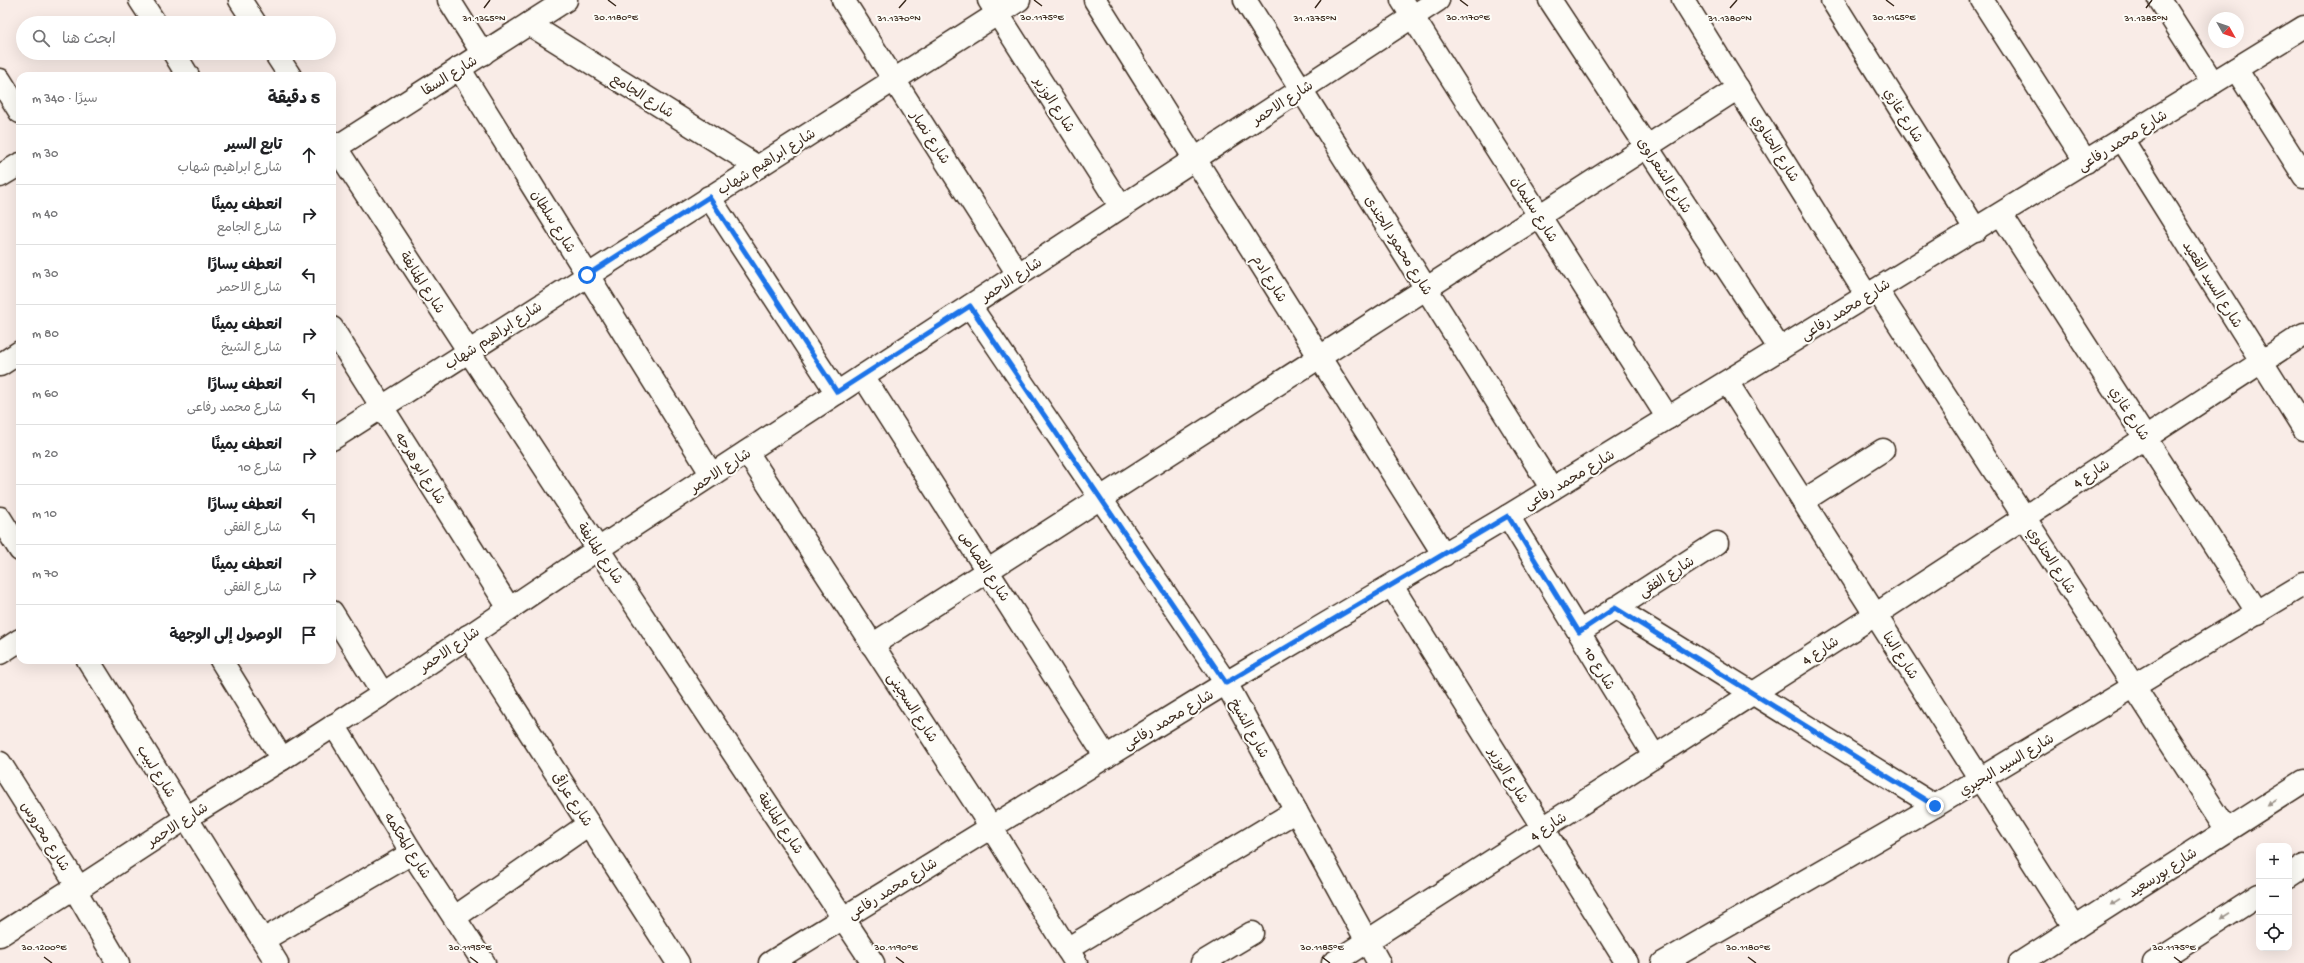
<!DOCTYPE html>
<html lang="ar">
<meta charset="utf-8">
<style>
:root{--surface:#fff;--page:#f6f6f6;--text:#202124;--muted:#757577;--line:#e0e0e0}
body{margin:0;font-family:"Gochi Hand","Playpen Sans Arabic",sans-serif;background:var(--page);color:var(--text);direction:rtl}
.controls{position:absolute;right:12px;bottom:12px;display:grid;overflow:hidden;border-radius:8px;box-shadow:0 4px 16px #0002}
.controls button{width:36px;height:36px;display:grid;place-items:center;padding:0;border:0;border-bottom:1px solid var(--line);background:var(--surface);color:var(--text);font:20px sans-serif}
.compass{position:absolute;left:2208px;top:12px;width:36px;height:36px;border-radius:50%;background:var(--surface);box-shadow:0 4px 16px #0002;rotate:130deg}
.stop{position:absolute;width:12px;height:12px;margin:-9px;border:3px solid #1a73e8;border-radius:50%;background:#fff}
.stop.end{background:#1a73e8;border-color:#fff;box-shadow:0 1px 4px #0008}
.list{margin:0;padding:0;list-style:none}
h2{display:flex;justify-content:space-between;align-items:center;height:52px;margin:0;padding:0 16px;font-size:17px}
h2 small{font-size:13px;font-weight:400;color:var(--muted)}
.list li{display:grid;grid-template-columns:26px 1fr auto;gap:12px;align-items:center;box-sizing:border-box;height:60px;padding:0 16px;border-top:1px solid var(--line)}
.list b{display:block;font-size:15px;white-space:nowrap}
.list p{margin:0;font-size:13px;white-space:nowrap;color:var(--muted)}
.list em{font-size:13px;font-style:normal;color:var(--muted)}
.icon{flex:none;width:22px;height:22px;fill:none;stroke:currentColor;stroke-width:2;stroke-linecap:round;stroke-linejoin:round}
.map{position:relative;flex:none;width:2304px;height:963px;overflow:hidden;direction:ltr}
.search{position:absolute;background:var(--surface);box-shadow:0 4px 16px #0002;left:16px;top:16px;width:320px;height:44px;display:flex;align-items:center;gap:10px;box-sizing:border-box;padding:0 14px;border-radius:22px;color:var(--muted);font-size:15px}
.panel{position:absolute;background:var(--surface);box-shadow:0 4px 16px #0002;left:16px;top:72px;width:320px;height:592px;border-radius:12px;direction:rtl}
.map>svg:first-child{display:block}
</style>
<div class="map">
<svg width="2304" height="963" viewBox="0 0 2304 963">
<rect width="100%" height="100%" fill="#f9ece7"/>
<filter id="ink" filterUnits="userSpaceOnUse"><feTurbulence type="fractalNoise" baseFrequency=".025" numOctaves="2"/><feDisplacementMap in="SourceGraphic" scale="8" xChannelSelector="R" yChannelSelector="G"/><feConvolveMatrix kernelMatrix="1 2 1 2 8 2 1 2 1" color-interpolation-filters="sRGB"/></filter>
<g filter="url(#ink)">
<g fill="none" stroke-linecap="round" stroke-linejoin="round">
<!-- street casing -->
<g stroke="#3b2a1e" stroke-width="25">
<g id="street">
<path d="M140,0L155,23"/>
<path d="M240,0L255,23"/>
<path d="M449,0L483,54"/>
<path d="M843,0L1018,274"/>
<path d="M989,0L1121,207"/>
<path d="M1095,0L1444,555"/>
<path d="M1245,0L1552,489"/>
<path d="M1402,0L1668,418"/>
<path d="M1550,0L1780,349"/>
<path d="M1683,0L1867,296"/>
<path d="M1832,0L1976,230"/>
<path d="M1982,0L2086,162"/>
<path d="M2160,0L2213,83"/>
<path d="M529,24L758,167"/>
<path d="M174,53L188,76"/>
<path d="M275,53L290,76"/>
<path d="M459,68L712,475"/>
<path d="M2236,69L2304,176"/>
<path d="M0,80L20,112"/>
<path d="M2122,139L2304,429"/>
<path d="M332,142L598,549L873,963"/>
<path d="M332,150L566,0"/>
<path d="M0,176L20,164"/>
<path d="M709,197L837,393"/>
<path d="M2001,214L2258,613"/>
<path d="M1877,290L2227,830"/>
<path d="M970,306L1226,683L1379,963"/>
<path d="M332,328L509,608"/>
<path d="M0,365L20,352"/>
<path d="M863,376L1106,757"/>
<path d="M1727,382L2075,928"/>
<path d="M332,439L1019,0"/>
<path d="M747,452L991,827L1076,963"/>
<path d="M1803,501L1883,450"/>
<path d="M1508,516L1655,757"/>
<path d="M0,518L20,550"/>
<path d="M1392,586L1627,963"/>
<path d="M1615,608L1935,806"/>
<path d="M332,612L383,694"/>
<path d="M1579,632L1717,543"/>
<path d="M468,636L678,963"/>
<path d="M872,645L1738,88"/>
<path d="M0,653L20,640"/>
<path d="M88,660L277,963"/>
<path d="M221,660L282,759"/>
<path d="M334,725L412,853L484,963"/>
<path d="M0,763L79,888"/>
<path d="M74,888L118,963"/>
<path d="M455,917L589,824"/>
<path d="M0,935L74,888H79L186,818L282,759L383,694L598,549L1438,0"/>
<path d="M263,940L412,853"/>
<path d="M1067,949L1296,811"/>
<path d="M770,963L1226,683L1508,516L2304,27"/>
<path d="M1202,963L1252,933"/>
<path d="M1333,963L1875,615L2304,334"/>
<path d="M1663,963L1935,806L2304,584"/>
</g>
</g>
<!-- secondary casing -->
<g stroke="#3b2a1e" stroke-width="25">
<g id="secondary">
<path d="M2289,876L2304,866"/>
<path d="M2020,963L2304,781"/>
<path d="M2154,963L2259,895"/>
</g>
</g>
<!-- street -->
<use href="#street" stroke="#fdfcf7" stroke-width="22"/>
<!-- secondary -->
<use href="#secondary" stroke="#fdfcf7" stroke-width="22"/>
</g>
<!-- one-way arrows -->
<defs><path id="oneway-solid" d="M-6-.8H1V-3.2L6.5 0L1 3.2V.8H-6Z"/></defs>
<g fill="#9c938a">
<use href="#oneway-solid" transform="translate(2271 802) rotate(147)"/>
<use href="#oneway-solid" transform="translate(2115 902) rotate(147)"/>
<use href="#oneway-solid" transform="translate(2226 916) rotate(147)"/>
</g>
</g>
<g fill="none" stroke-linecap="round" stroke-linejoin="round" filter="url(#ink)">
<!-- route -->
<path stroke="#1a73e8" stroke-width="5" d="M587,275L709,197L837,392L970,306L1226,683L1508,516L1579,632L1615,608L1935,806"/>
</g>
<!-- ticks -->
<path fill="none" stroke="#3b2a1e" stroke-width="1.5" d="M608,0L616,6M1034,0L1042,6M1460,0L1468,6M1886,0L1894,6M484,8L490,0M899,8L906,0M1315,8L1321,0M1730,8L1737,0M2146,8L2152,0M44,957L52,963M470,957L478,963M896,957L904,963M1322,957L1330,963M1748,957L1756,963M2174,957L2182,963"/>
<g text-anchor="middle" stroke-width="4" stroke-linejoin="round" paint-order="stroke">
<!-- street labels -->
<g font-size="14" fill="#3b2a1e" stroke="#fdfcf7">
<text transform="translate(449 75) rotate(-32)" y="5">شارع السقا</text>
<text transform="translate(643 95) rotate(32)" y="5">شارع الجامع</text>
<text transform="translate(1282 102) rotate(-33)" y="5">شارع الاحمر</text>
<text transform="translate(1055 104) rotate(57)" y="5">شارع الوزير</text>
<text transform="translate(1904 115) rotate(58)" y="5">شارع غازي</text>
<text transform="translate(931 137) rotate(57)" y="5">شارع نصار</text>
<text transform="translate(2122 140) rotate(-32)" y="5">شارع محمد رفاعى</text>
<text transform="translate(1776 148) rotate(58)" y="5">شارع الحناوي</text>
<text transform="translate(766 161) rotate(-32)" y="5">شارع ابراهيم شهاب</text>
<text transform="translate(1665 175) rotate(57)" y="5">شارع الشعراوى</text>
<text transform="translate(1535 209) rotate(58)" y="5">شارع سليمان</text>
<text transform="translate(554 221) rotate(58)" y="5">شارع سلطان</text>
<text transform="translate(1399 245) rotate(58)" y="5">شارع محمود الجندى</text>
<text transform="translate(1270 278) rotate(58)" y="5">شارع ادم</text>
<text transform="translate(1011 279) rotate(-33)" y="5">شارع الاحمر</text>
<text transform="translate(423 282) rotate(57)" y="5">شارع المنايفة</text>
<text transform="translate(2213 284) rotate(58)" y="5">شارع السيد القعيد</text>
<text transform="translate(1845 309) rotate(-32)" y="5">شارع محمد رفاعى</text>
<text transform="translate(493 335) rotate(-33)" y="5">شارع ابراهيم شهاب</text>
<text transform="translate(2130 413) rotate(57)" y="5">شارع غازي</text>
<text transform="translate(421 468) rotate(58)" y="5">شارع ابو هرجه</text>
<text transform="translate(720 470) rotate(-33)" y="5">شارع الاحمر</text>
<text transform="translate(2091 473) rotate(-33)" y="5">شارع 4</text>
<text transform="translate(1569 479) rotate(-31)" y="5">شارع محمد رفاعى</text>
<text transform="translate(601 553) rotate(56)" y="5">شارع المنايفة</text>
<text transform="translate(2052 560) rotate(57)" y="5">شارع الحناوي</text>
<text transform="translate(985 566) rotate(57)" y="5">شارع القصاص</text>
<text transform="translate(1666 576) rotate(-33)" y="5">شارع الفقى</text>
<text transform="translate(449 649) rotate(-34)" y="5">شارع الاحمر</text>
<text transform="translate(1820 650) rotate(-33)" y="5">شارع 4</text>
<text transform="translate(1901 655) rotate(57)" y="5">شارع البنا</text>
<text transform="translate(1600 668) rotate(59)" y="5">شارع 10</text>
<text transform="translate(913 707) rotate(57)" y="5">شارع السجينى</text>
<text transform="translate(1168 719) rotate(-31)" y="5">شارع محمد رفاعى</text>
<text transform="translate(1250 728) rotate(61)" y="5">شارع الشيخ</text>
<text transform="translate(2006 764) rotate(-31)" y="5">شارع السيد البحيري</text>
<text transform="translate(157 771) rotate(58)" y="5">شارع لبيب</text>
<text transform="translate(1509 775) rotate(58)" y="5">شارع الوزير</text>
<text transform="translate(573 799) rotate(57)" y="5">شارع عراقى</text>
<text transform="translate(781 823) rotate(56)" y="5">شارع المنايفة</text>
<text transform="translate(177 824) rotate(-33)" y="5">شارع الاحمر</text>
<text transform="translate(1548 826) rotate(-33)" y="5">شارع 4</text>
<text transform="translate(46 836) rotate(58)" y="5">شارع محروس</text>
<text transform="translate(408 845) rotate(58)" y="5">شارع المحكمه</text>
<text transform="translate(2162 872) rotate(-33)" y="5">شارع بورسعيد</text>
<text transform="translate(892 888) rotate(-32)" y="5">شارع محمد رفاعى</text>
</g>
</g>
<g font-size="10" text-anchor="middle" fill="#3b2a1e" stroke="#fdfcf7" stroke-width="4" stroke-linejoin="round" paint-order="stroke">
<text x="616" y="20">30.1180°E</text>
<text x="1042" y="20">30.1175°E</text>
<text x="1468" y="20">30.1170°E</text>
<text x="1894" y="20">30.1165°E</text>
<text x="484" y="21">31.1365°N</text>
<text x="899" y="21">31.1370°N</text>
<text x="1315" y="21">31.1375°N</text>
<text x="1730" y="21">31.1380°N</text>
<text x="2146" y="21">31.1385°N</text>
<text x="44" y="950">30.1200°E</text>
<text x="470" y="950">30.1195°E</text>
<text x="896" y="950">30.1190°E</text>
<text x="1322" y="950">30.1185°E</text>
<text x="1748" y="950">30.1180°E</text>
<text x="2174" y="950">30.1175°E</text>
</g>
</svg>
<div class="controls">
<button>+</button>
<button>−</button>
<button><svg class="icon" aria-label="locate" viewBox="0 0 24 24"><circle cx="12" cy="12" r="6"/><path d="M12 2v4M12 18v4M2 12h4M18 12h4"/></svg></button>
</div>
<svg class="compass" viewBox="-18 -18 36 36"><path d="M0-13l5 13h-10z" fill="#e53935"/><path d="M0 13l5-13h-10z" fill="#757577"/></svg>
<div class="stop" style="left:587px;top:275px"></div>
<div class="stop end" style="left:1935px;top:806px"></div>
<div class="search"><svg class="icon" aria-label="search" viewBox="0 0 24 24"><circle cx="10" cy="10" r="6"/><path d="M15 15l6 6"/></svg>ابحث هنا</div>
<section class="panel">
<h2>5 دقيقة<small>سيرًا · 340 m</small></h2>
<ul class="list">
<li><svg class="icon" aria-label="ahead" viewBox="0 0 24 24"><path d="M12 20V5M6 11l6-6 6 6"/></svg><div><b>تابع السير</b><p>شارع ابراهيم شهاب</p></div><em>30 m</em></li>
<li><svg class="icon" aria-label="right" viewBox="0 0 24 24"><path d="M7 20v-9h11M14 6l5 5-5 5"/></svg><div><b>انعطف يمينًا</b><p>شارع الجامع</p></div><em>40 m</em></li>
<li><svg class="icon" aria-label="left" viewBox="0 0 24 24"><path d="M17 20v-9H6M10 6l-5 5 5 5"/></svg><div><b>انعطف يسارًا</b><p>شارع الاحمر</p></div><em>30 m</em></li>
<li><svg class="icon" aria-label="right" viewBox="0 0 24 24"><path d="M7 20v-9h11M14 6l5 5-5 5"/></svg><div><b>انعطف يمينًا</b><p>شارع الشيخ</p></div><em>80 m</em></li>
<li><svg class="icon" aria-label="left" viewBox="0 0 24 24"><path d="M17 20v-9H6M10 6l-5 5 5 5"/></svg><div><b>انعطف يسارًا</b><p>شارع محمد رفاعى</p></div><em>60 m</em></li>
<li><svg class="icon" aria-label="right" viewBox="0 0 24 24"><path d="M7 20v-9h11M14 6l5 5-5 5"/></svg><div><b>انعطف يمينًا</b><p>شارع 10</p></div><em>20 m</em></li>
<li><svg class="icon" aria-label="left" viewBox="0 0 24 24"><path d="M17 20v-9H6M10 6l-5 5 5 5"/></svg><div><b>انعطف يسارًا</b><p>شارع الفقى</p></div><em>10 m</em></li>
<li><svg class="icon" aria-label="right" viewBox="0 0 24 24"><path d="M7 20v-9h11M14 6l5 5-5 5"/></svg><div><b>انعطف يمينًا</b><p>شارع الفقى</p></div><em>70 m</em></li>
<li><svg class="icon" aria-label="arrive" viewBox="0 0 24 24"><path d="M6 21V4h12l-3 4 3 4H6"/></svg><div><b>الوصول إلى الوجهة</b></div></li>
</ul>
</section>
</div>
